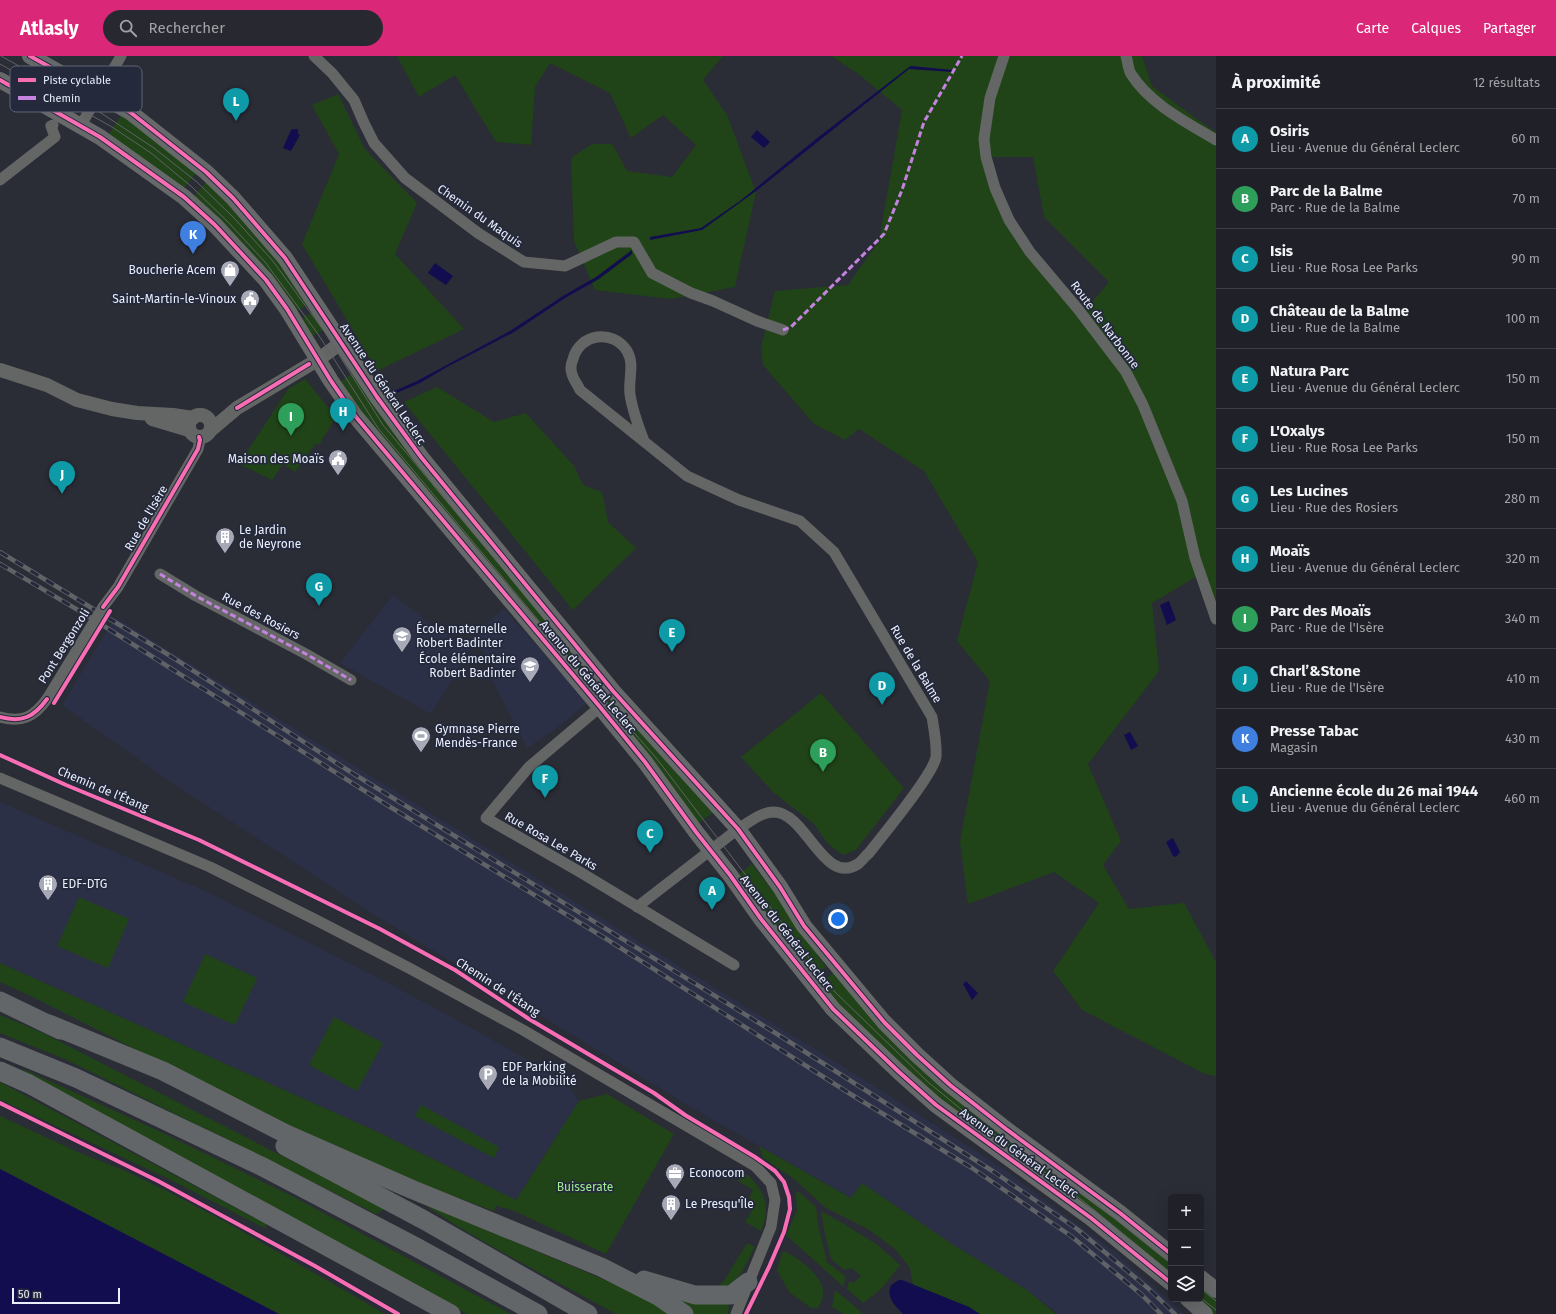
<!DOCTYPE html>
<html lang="fr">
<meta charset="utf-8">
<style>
:root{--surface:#202128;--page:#282930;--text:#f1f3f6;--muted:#a2a3a8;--line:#3d3e45;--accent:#db2777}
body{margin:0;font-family:"Fira Sans",sans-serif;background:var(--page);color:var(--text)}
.controls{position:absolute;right:12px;bottom:12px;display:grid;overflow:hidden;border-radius:6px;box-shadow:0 4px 16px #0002}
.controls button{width:36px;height:36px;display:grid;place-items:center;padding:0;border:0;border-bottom:1px solid var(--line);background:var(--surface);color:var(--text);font:20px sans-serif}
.scale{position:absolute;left:12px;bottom:10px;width:108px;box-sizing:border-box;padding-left:4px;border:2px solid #eaeefb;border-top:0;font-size:11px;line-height:14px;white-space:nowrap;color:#eaeefb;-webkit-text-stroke:3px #24293c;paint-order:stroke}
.you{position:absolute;left:838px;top:863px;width:14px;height:14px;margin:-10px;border:3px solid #fff;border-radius:50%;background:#1a73e8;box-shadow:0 0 0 6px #1a73e833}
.badge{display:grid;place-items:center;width:26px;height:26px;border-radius:50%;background:var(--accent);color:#fff;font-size:13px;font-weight:700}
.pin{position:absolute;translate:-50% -33px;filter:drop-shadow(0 1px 2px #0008)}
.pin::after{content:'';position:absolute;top:21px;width:14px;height:12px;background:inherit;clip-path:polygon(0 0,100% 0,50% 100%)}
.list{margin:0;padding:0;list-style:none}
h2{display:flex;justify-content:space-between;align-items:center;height:52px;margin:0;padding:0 16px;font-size:17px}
h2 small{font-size:13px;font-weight:400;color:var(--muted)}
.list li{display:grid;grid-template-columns:26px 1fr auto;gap:12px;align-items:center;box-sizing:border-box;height:60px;padding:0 16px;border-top:1px solid var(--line)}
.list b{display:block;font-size:15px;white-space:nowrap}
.list p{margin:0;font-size:13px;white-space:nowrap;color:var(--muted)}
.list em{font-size:13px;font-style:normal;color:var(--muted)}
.icon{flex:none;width:22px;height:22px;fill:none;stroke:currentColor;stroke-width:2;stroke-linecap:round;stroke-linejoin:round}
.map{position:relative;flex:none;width:1216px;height:1258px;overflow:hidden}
header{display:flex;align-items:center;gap:24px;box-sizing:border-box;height:56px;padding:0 20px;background:var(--accent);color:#fff}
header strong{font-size:19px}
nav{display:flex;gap:22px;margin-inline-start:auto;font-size:14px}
.search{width:280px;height:36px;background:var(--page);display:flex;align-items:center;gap:10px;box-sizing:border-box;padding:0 14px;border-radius:22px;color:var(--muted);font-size:15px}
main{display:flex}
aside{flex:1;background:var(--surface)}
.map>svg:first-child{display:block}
</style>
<header>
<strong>Atlasly</strong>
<div class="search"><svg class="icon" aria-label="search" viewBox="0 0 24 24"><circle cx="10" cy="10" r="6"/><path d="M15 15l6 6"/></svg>Rechercher</div>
<nav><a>Carte</a><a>Calques</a><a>Partager</a></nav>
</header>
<main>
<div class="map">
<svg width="1216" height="1258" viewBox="0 0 1216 1258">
<rect width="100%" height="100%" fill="#2a2c36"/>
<!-- built -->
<g fill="#2b3047">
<path d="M393,539L430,567L465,589L487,567L504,553L588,646L557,672L527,692L488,616L495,610L475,585L431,658L340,607Z"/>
<path d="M115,561L432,758L860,1021L1002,1112L1116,1197L1184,1258H1058L1027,1234L952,1188L862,1127L852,1142L706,1060L368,855L162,720L62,649Z"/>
<path d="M0,746L207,836L298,881L428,948L564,1024L579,1045L516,1144L376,1075L0,907Z"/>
</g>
<!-- green -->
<g fill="#204418" fill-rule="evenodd">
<path d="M397,0H723L703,24L727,59L756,136L735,231L671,243L595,234L574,185L571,102L592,88H612L627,115L672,121L696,89L663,59L631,82L610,37L550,7L535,31L531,89L496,86L455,19L419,41Z"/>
<path d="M831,0H1142L1152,30L1194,61L1216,76V549L1201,518L1152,547L1159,615L1088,708L1121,785L1103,809L1129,853L1184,847L1216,906V1020L1205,1018L1082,954L1053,915L1099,847L1054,816L968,848L960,786L990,625L957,585L978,506L924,415L859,373L845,384L814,368L763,309L761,291L775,235L848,229L879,185L902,54L861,20ZM992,101H1033L1044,161L1109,226L1083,257L1008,167Z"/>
<path d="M338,38L365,93L417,147L395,198L464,273L377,315L302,188L339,98L312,49Z"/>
<path d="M122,58L198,115L182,134L108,79Z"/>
<path d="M206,126L263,183L310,247L295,256L192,143Z"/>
<path d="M315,254L326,272L311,281L300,264Z"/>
<path d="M354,316L718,753L696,769L339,327Z"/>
<path d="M305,323L336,361L319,389L316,387L295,416L283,408L272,424L239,408L288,333Z"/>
<path d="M437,331L494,366L526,357L574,410L583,429L602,436L608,466L636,492L573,554L404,346Z"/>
<path d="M821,637L904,732L856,794L843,799L827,787L814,768L773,736L741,701Z"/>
<path d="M752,808L820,897L817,899L826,911L812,921L745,832L748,830L739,818Z"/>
<path d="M79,841L129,863L108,912L57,890Z"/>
<path d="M205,898L257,922L235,969L183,946Z"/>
<path d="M0,907L376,1075L516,1144L579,1045L607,1038L674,1078L606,1198L512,1154L496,1150L494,1155L389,1117L285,1070L37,943L0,926Z"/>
<path d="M835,916L854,939L1171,1204V1223L938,1045L825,937L828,933L822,925Z"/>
<path d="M0,959L45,978L385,1153L376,1158L67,1004L0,977Z"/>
<path d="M334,961L383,987L357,1035L309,1009Z"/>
<path d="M21,1012L163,1077L294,1141L511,1258H467L31,1021Z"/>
<path d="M0,1026L266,1168V1173L169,1123L0,1044Z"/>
<path d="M421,1049L499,1091L494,1102L415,1060Z"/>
<path d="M0,1060L78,1096L123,1114L167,1135L226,1166L385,1258H279L0,1113Z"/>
<path d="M759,1090L851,1142L862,1127L952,1188L1027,1234L1056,1258H980L969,1251L913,1229L910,1212L895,1193L868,1173L826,1152L793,1122L763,1102Z"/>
<path d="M744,1116C764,1133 772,1150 761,1175L745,1166L756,1148L749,1142L753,1134L738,1125Z"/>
<path d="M798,1135L816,1151L818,1168L827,1206L845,1220L844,1231L786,1179L797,1155L796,1139Z"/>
<path d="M422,1147L664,1249L674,1258H616L507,1199L457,1170Z"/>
<path d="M821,1155L844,1168L876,1188L900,1209L882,1232L863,1247L847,1233L849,1225L853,1227L861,1220L852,1212L844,1214L831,1203L825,1179Z"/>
<path d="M747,1187L755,1191L742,1216L735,1225L724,1232L719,1230L725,1223Z"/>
<path d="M783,1195C796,1199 822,1220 823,1234C824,1241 821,1246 818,1252H811L789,1236L777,1214Z"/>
<path d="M1201,1229L1216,1241V1258H1213L1195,1243H1201Z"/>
<path d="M835,1234L860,1255L862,1258H844L832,1251Z"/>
<path d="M669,1235L724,1246L729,1250L728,1258H694L685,1248Z"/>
</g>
<!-- water -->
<g fill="#110d4f">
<path d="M911,10L953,14L952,16L909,13L756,135L702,174L650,184V181L701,172L740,145L816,83L909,11Z"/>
<path d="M294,73H298V78L300,79L291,95L283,92L291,74Z"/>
<path d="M757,74L770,86L764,92L751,81Z"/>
<path d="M632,194V198L599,223L565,242L514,276L447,311L420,327L394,338L392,336L417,325L510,275L563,240L596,221Z"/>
<path d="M435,207L453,220L446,229L428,217Z"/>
<path d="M1169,545L1176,564L1167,569L1160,549Z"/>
<path d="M1130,676L1138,690L1131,694L1124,679Z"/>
<path d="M1173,782L1180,796L1176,801L1173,800L1166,786Z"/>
<path d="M966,925L978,937L972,944L963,928Z"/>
<path d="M0,1113L279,1258H0Z"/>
<path d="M899,1224H902L969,1251L980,1258H903C895,1249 886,1242 891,1229Z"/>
</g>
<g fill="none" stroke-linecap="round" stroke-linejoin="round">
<!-- minor -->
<g stroke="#646665" stroke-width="11">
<path d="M314,0L332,17L354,44L364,67L374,87L405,122L478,177L524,206L565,210L616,186H634L652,217L691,237L713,245L757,265L783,274"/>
<path d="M1004,0L990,42L984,83L986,101L995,132L1009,164L1030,196L1078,253L1126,316L1143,349L1182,445L1195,502L1216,563"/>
<path d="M1126,0C1128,6 1128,13 1131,18C1150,48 1186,66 1216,84"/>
<path d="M81,69L121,0"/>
<path d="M0,124L55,81L51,70L53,69"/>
<path d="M160,518L196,540L306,598L351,624"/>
<path d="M103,551L118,531L198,393L200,384L199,381"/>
<path d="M600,651L529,711L486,762L580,816L734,909"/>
<path d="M0,661C22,667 34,661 47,643"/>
<path d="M0,722L210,811L318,865L409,912L523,974L755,1110L771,1127L775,1144L771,1171L736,1258"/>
<path d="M637,851L738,773C748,767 761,756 774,756C807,757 823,830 858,808C862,805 865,800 869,797C883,779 933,719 936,701C937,687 934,674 932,661L834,496L800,465L739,444L687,420L580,334C578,329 573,323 572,318C570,313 571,308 573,303C580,277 613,273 627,295C635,308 628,324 630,338C632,354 638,369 644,385"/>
</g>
<!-- tertiary -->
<g stroke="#646665" stroke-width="14">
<path d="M0,314L47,329L77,344L112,353L137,357L173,359L193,362"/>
<circle cx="200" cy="370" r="11"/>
<path d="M152,363L189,374"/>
<path d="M211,374L237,352L319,303L342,286"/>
</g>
<!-- secondary -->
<g stroke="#666869" stroke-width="16">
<path d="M30,0L130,56L206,116L233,142L285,202L377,341L421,401L613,635L738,773L780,831L804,870L884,966L917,999L950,1029L1006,1073L1120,1157L1171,1198"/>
<path d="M0,24L100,81L184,141L215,169L266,224L287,253L331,325L356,361L600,651L645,706L696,776L730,819L761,863L833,953L899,1016L936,1049L1091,1162L1171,1227"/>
<path d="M1201,1222L1216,1234"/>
<path d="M1188,1243L1205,1258"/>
</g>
<!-- trunk -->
<g stroke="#636668" stroke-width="19">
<path d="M0,945L60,974"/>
<path d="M49,968L163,1015L286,1078L411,1133L601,1211L658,1240L684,1258"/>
<path d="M0,991L76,1022L261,1110L416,1191L538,1258"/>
<path d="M0,1015L29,1028L451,1258"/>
<path d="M285,1090L424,1164L588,1258"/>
<path d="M644,1224L695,1239H731L748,1226"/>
</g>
<!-- tram -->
<g stroke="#606266" stroke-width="1">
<path d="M1,0L92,51L154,92L197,126L234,162L272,204L324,275L383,369L499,508"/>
<path d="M0,8L112,71L151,97L192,131L229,167L265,206L318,278L378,372L588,624L657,703L835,936L928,1026L962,1054L1083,1145L1171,1217"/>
<path d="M1042,1107L1088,1141L1171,1207"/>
<path d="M1201,1233L1216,1245"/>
<path d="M1201,1242L1216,1254"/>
</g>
<!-- rail casing -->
<g stroke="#606266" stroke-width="4.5">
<g id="rail">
<path d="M0,496L172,601L349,715L777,978L994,1116L1077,1173L1149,1233L1175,1258"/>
<path d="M0,508L88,560L387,749L608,884L852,1039L972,1112L1071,1180L1142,1239L1161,1258"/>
</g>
</g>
<!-- rail -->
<use href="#rail" stroke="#24293c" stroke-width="3" stroke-dasharray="9" stroke-linecap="butt"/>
<!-- minor-bridge -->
<path stroke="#646665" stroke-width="11" d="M47,643L103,551"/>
<!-- quiet -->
<g stroke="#c483df" stroke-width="3" stroke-dasharray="6 3" stroke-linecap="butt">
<path d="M783,274L791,271L884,178L902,134L924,66L962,0"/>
<path d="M160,518L196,540L306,598L351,624"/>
</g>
<!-- cycleway casing -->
<g stroke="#24293c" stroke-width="6">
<g id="cycleway">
<path d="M30,0L130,56L206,116L233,142L285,202L377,341L421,401L613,635L738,773L780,831L804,870L884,966L917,999L950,1029L1006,1073L1120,1157L1171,1198"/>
<path d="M0,24L100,81L184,141L215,169L266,224L287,253L331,325L356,361L600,651L645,706L696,776L730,819L761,863L833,953L899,1016L936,1049L1091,1162L1171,1227"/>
<path d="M237,352L309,308"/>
<path d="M103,551L118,531L198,393L200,384L199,381"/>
<path d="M54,647L110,555"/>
<path d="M0,661C22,667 34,661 47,643"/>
<path d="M0,699L66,729L199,784L380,873L455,914L529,963L654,1037L685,1059L755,1101L775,1115L784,1126L789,1141L790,1153L784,1176L769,1211L746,1258"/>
<path d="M0,1047L158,1125L315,1210L398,1258"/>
</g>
</g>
<!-- cycleway -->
<use href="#cycleway" stroke="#f96db3" stroke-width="4"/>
</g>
<!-- icons -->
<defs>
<g id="shop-pin" transform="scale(1)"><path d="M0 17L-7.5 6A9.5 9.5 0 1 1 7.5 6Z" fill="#a7aab6" stroke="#24293c"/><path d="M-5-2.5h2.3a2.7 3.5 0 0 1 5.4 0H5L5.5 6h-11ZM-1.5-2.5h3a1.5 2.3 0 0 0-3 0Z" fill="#fff"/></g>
<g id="civic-pin" transform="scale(1)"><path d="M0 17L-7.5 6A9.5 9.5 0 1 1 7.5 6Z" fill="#a7aab6" stroke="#24293c"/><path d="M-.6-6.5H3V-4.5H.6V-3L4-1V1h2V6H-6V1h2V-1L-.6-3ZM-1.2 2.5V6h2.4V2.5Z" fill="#fff"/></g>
<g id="building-pin" transform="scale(1)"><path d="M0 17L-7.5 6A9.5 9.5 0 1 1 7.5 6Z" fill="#a7aab6" stroke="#24293c"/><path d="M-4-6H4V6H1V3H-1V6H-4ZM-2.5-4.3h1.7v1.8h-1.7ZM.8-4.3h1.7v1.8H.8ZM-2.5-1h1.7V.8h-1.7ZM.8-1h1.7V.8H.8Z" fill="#fff"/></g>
<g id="school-pin" transform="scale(1)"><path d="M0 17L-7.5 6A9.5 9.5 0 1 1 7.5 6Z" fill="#a7aab6" stroke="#24293c"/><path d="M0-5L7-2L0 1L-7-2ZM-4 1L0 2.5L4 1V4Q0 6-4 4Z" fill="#fff"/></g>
<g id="stadium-pin" transform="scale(1)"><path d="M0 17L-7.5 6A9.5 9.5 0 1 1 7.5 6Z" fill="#a7aab6" stroke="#24293c"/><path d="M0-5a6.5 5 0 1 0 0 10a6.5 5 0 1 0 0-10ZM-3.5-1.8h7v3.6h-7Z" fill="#fff"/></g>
<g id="parking-pin" transform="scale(1)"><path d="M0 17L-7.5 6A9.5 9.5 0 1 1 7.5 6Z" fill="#a7aab6" stroke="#24293c"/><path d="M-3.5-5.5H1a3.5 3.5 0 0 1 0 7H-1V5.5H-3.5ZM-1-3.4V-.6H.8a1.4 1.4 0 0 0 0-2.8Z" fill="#fff"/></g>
<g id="office-pin" transform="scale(1)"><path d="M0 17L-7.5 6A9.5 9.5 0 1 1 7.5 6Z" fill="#a7aab6" stroke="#24293c"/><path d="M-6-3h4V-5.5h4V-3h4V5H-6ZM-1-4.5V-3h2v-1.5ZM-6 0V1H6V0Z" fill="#fff"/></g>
</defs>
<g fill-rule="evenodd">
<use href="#shop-pin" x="230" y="214"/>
<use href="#civic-pin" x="250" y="243"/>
<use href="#civic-pin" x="338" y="403"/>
<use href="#building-pin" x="225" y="481"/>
<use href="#school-pin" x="402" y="580"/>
<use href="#school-pin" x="530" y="610"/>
<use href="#stadium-pin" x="421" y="680"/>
<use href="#building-pin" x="48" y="828"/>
<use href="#parking-pin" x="488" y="1018"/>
<use href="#office-pin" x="675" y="1117"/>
<use href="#building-pin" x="671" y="1148"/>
</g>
<g text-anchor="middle" stroke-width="3.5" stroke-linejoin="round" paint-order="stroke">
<!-- street labels -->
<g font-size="12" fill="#eaeefb" stroke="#24293c">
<text transform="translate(480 160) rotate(35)" y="4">Chemin du Maquis</text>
<text transform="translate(1105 269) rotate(53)" y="4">Route de Narbonne</text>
<text transform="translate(383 328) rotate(56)" y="4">Avenue du Général Leclerc</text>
<text transform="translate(146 462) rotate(-60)" y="4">Rue de l'Isère</text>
<text transform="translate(261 560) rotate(28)" y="4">Rue des Rosiers</text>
<text transform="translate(64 590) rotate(-58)" y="4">Pont Bergonzoli</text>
<text transform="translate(916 608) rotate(59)" y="4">Rue de la Balme</text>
<text transform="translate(588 621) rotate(50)" y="4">Avenue du Général Leclerc</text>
<text transform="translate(103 733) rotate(23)" y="4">Chemin de l'Étang</text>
<text transform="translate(551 785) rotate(30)" y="4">Rue Rosa Lee Parks</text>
<text transform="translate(787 877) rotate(52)" y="4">Avenue du Général Leclerc</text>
<text transform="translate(498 931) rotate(33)" y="4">Chemin de l'Étang</text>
<text transform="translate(1019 1097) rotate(36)" y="4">Avenue du Général Leclerc</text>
</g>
<!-- poi labels -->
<g font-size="12" fill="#eaeefb" stroke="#24293c" text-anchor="start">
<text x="216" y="218" text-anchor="end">Boucherie Acem</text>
<text x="236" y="247" text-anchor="end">Saint-Martin-le-Vinoux</text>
<text x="324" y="407" text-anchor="end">Maison des Moaïs</text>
<text x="239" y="478">Le Jardin<tspan x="239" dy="14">de Neyrone</tspan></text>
<text x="416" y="577">École maternelle<tspan x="416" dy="14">Robert Badinter</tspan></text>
<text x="516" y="607" text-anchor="end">École élémentaire<tspan x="516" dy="14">Robert Badinter</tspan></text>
<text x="435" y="677">Gymnase Pierre<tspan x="435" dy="14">Mendès-France</tspan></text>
<text x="62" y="832">EDF-DTG</text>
<text x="502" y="1015">EDF Parking<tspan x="502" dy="14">de la Mobilité</tspan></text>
<text x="689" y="1121">Econocom</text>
<text x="685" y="1152">Le Presqu'Île</text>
</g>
<!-- park labels -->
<g font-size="12" fill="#9fee8c" stroke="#24293c">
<text x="585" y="1135">Buisserate</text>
</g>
</g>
<!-- legend -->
<rect x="10" y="10" width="132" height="46" rx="6" fill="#24293c" stroke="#5f6475" stroke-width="1"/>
<rect x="18" y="22" width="18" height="4" fill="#f96db3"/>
<rect x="18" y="40" width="18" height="4" fill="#c483df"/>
<g font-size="11" fill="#eaeefb">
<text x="43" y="28">Piste cyclable</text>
<text x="43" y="46">Chemin</text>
</g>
</svg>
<div class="controls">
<button>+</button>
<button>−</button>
<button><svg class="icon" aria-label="layers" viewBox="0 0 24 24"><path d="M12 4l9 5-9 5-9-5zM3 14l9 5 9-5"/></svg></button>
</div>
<div class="scale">50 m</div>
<div class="you"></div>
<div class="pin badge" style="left:712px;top:854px;background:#0f9aa8">A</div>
<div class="pin badge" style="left:823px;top:716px;background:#2e9e5b">B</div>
<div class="pin badge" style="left:650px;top:797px;background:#0f9aa8">C</div>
<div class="pin badge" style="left:882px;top:649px;background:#0f9aa8">D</div>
<div class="pin badge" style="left:672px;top:596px;background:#0f9aa8">E</div>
<div class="pin badge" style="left:545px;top:742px;background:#0f9aa8">F</div>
<div class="pin badge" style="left:319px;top:550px;background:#0f9aa8">G</div>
<div class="pin badge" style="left:343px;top:375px;background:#0f9aa8">H</div>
<div class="pin badge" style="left:291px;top:380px;background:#2e9e5b">I</div>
<div class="pin badge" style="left:62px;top:438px;background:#0f9aa8">J</div>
<div class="pin badge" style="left:193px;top:198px;background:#3f7fe0">K</div>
<div class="pin badge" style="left:236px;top:65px;background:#0f9aa8">L</div>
</div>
<aside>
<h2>À proximité<small>12 résultats</small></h2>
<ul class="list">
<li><span class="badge" style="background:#0f9aa8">A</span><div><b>Osiris</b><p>Lieu · Avenue du Général Leclerc</p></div><em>60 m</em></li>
<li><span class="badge" style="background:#2e9e5b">B</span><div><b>Parc de la Balme</b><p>Parc · Rue de la Balme</p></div><em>70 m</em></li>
<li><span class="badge" style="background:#0f9aa8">C</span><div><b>Isis</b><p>Lieu · Rue Rosa Lee Parks</p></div><em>90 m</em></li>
<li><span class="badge" style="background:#0f9aa8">D</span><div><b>Château de la Balme</b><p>Lieu · Rue de la Balme</p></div><em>100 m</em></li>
<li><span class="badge" style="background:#0f9aa8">E</span><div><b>Natura Parc</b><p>Lieu · Avenue du Général Leclerc</p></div><em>150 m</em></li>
<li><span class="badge" style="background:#0f9aa8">F</span><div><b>L'Oxalys</b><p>Lieu · Rue Rosa Lee Parks</p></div><em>150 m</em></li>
<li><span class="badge" style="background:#0f9aa8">G</span><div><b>Les Lucines</b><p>Lieu · Rue des Rosiers</p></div><em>280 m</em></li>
<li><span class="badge" style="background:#0f9aa8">H</span><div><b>Moaïs</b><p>Lieu · Avenue du Général Leclerc</p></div><em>320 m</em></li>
<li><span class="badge" style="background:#2e9e5b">I</span><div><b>Parc des Moaïs</b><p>Parc · Rue de l'Isère</p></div><em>340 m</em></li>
<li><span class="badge" style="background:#0f9aa8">J</span><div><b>Charl’&amp;Stone</b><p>Lieu · Rue de l'Isère</p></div><em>410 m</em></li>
<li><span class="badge" style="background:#3f7fe0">K</span><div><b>Presse Tabac</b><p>Magasin</p></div><em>430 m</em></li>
<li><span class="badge" style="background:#0f9aa8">L</span><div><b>Ancienne école du 26 mai 1944</b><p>Lieu · Avenue du Général Leclerc</p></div><em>460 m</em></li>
</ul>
</aside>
</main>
